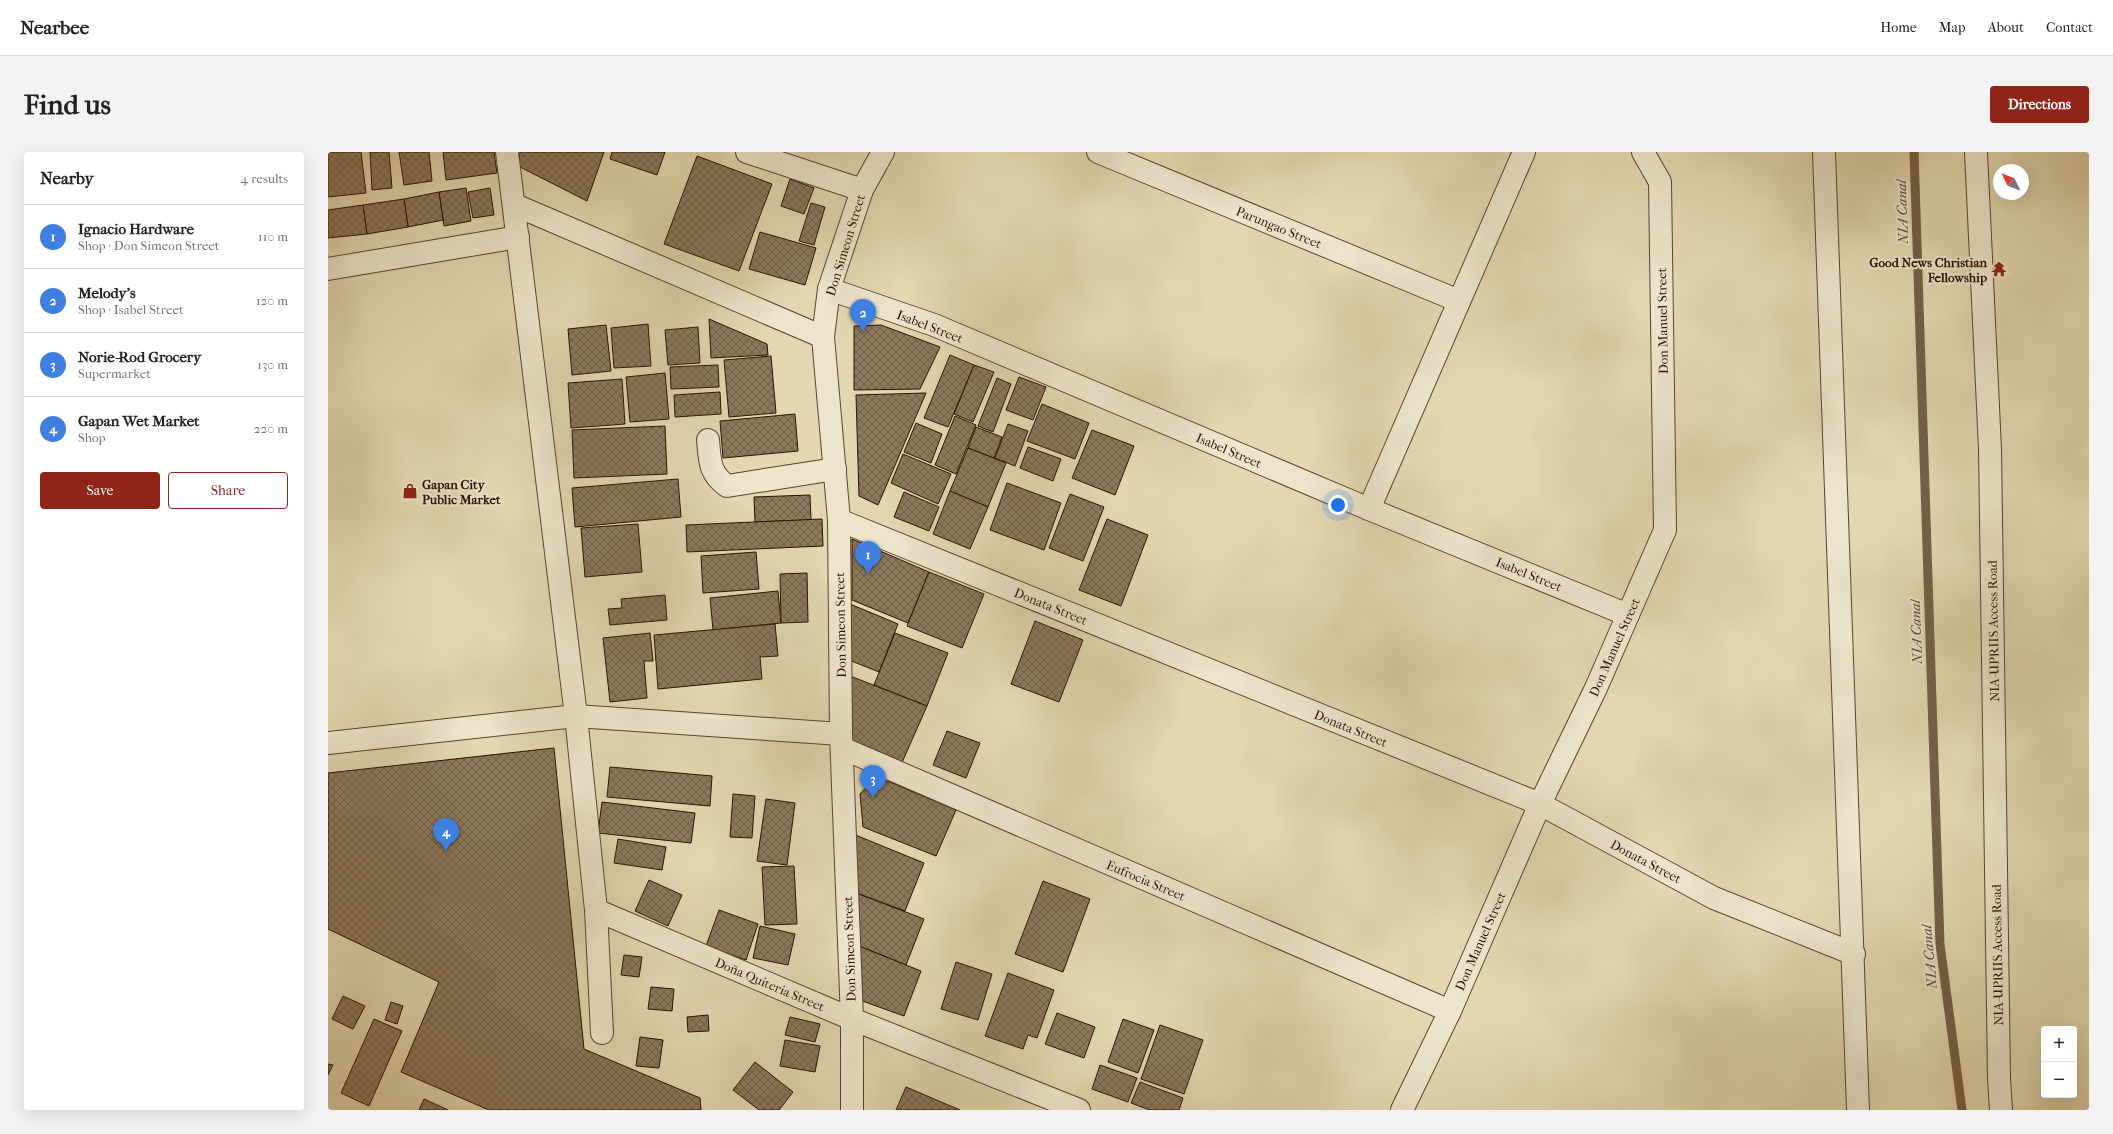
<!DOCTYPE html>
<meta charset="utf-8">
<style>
:root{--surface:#fff;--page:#f2f2f2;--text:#222;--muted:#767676;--line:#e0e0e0;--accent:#8f2418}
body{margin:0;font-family:"IM FELL French Canon",serif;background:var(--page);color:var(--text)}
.controls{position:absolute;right:12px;bottom:12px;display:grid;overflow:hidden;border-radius:4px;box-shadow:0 4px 16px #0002}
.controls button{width:36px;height:36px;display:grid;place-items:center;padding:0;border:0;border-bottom:1px solid var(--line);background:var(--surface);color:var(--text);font:20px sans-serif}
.compass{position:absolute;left:1665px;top:12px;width:36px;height:36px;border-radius:50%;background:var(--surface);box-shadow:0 4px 16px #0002;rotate:313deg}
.you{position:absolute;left:1010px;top:353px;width:14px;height:14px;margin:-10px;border:3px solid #fff;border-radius:50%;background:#1a73e8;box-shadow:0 0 0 6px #1a73e833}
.badge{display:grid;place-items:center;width:26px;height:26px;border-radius:50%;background:var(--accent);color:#fff;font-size:13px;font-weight:700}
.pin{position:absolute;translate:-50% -33px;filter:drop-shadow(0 1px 2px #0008)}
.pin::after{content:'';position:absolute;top:21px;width:14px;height:12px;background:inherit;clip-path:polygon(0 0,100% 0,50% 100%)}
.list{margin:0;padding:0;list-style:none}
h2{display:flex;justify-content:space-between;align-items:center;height:52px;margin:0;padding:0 16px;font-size:17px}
h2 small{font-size:13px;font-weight:400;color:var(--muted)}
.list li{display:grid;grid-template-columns:26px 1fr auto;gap:12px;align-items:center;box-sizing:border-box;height:64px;padding:0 16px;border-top:1px solid var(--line)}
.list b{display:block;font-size:15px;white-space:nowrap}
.list p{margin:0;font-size:13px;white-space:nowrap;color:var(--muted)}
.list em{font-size:13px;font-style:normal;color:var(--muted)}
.actions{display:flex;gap:8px;padding:12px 16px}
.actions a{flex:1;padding:9px 0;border:1px solid var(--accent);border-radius:4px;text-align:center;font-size:14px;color:var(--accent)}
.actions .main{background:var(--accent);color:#fff}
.map{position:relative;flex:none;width:1761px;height:958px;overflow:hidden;border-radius:4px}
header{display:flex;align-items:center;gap:24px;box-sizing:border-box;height:56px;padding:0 20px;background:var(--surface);border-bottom:1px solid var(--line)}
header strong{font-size:19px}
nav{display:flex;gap:22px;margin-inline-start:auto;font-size:14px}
.intro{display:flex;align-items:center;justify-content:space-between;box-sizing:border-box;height:96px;padding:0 24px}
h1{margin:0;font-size:28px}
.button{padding:10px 18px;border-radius:4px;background:var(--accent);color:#fff;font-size:14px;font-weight:700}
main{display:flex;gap:24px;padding:0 24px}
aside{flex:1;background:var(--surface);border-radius:4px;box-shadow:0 4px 16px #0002}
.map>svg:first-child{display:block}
</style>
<header>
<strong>Nearbee</strong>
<nav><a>Home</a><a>Map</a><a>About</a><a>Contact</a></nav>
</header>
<div class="intro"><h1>Find us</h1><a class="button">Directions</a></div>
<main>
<aside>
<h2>Nearby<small>4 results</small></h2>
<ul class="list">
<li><span class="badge" style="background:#3f7fe0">1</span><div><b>Ignacio Hardware</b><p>Shop · Don Simeon Street</p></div><em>110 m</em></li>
<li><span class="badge" style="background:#3f7fe0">2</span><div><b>Melody's</b><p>Shop · Isabel Street</p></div><em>120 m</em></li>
<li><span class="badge" style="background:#3f7fe0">3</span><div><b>Norie-Rod Grocery</b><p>Supermarket</p></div><em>130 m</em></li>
<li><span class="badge" style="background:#3f7fe0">4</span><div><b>Gapan Wet Market</b><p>Shop</p></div><em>220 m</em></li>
</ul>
<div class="actions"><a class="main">Save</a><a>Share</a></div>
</aside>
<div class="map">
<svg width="1761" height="958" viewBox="0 0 1761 958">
<defs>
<pattern id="building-cross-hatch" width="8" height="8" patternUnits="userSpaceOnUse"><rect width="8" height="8" fill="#8b785c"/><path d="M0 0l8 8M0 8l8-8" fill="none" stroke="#72614a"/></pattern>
</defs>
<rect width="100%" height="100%" fill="#e2d7b0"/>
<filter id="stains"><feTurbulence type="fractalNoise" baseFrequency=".005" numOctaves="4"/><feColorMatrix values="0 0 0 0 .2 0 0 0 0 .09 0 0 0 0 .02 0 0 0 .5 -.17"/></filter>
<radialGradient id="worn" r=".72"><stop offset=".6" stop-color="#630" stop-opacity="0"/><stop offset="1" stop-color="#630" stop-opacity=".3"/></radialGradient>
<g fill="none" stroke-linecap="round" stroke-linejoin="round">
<!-- stream -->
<path stroke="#746047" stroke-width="9" d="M1586,0L1612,792L1634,958"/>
</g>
<!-- building -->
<g fill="url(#building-cross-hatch)" stroke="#2d1102">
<path d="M0,0H33L38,41L0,45Z"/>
<path d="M42,0H61L64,36L44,38Z"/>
<path d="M71,0H101L104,29L76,33Z"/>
<path d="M115,0H166L169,21L118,28Z"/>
<path d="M192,0H276L259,49L190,14Z"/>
<path d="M284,0H337L329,23L282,7Z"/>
<path d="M369,4L444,32L411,119L336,92Z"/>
<path d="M462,27L486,36L476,62L453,54Z"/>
<path d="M138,36L143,69L116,74L111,40Z"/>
<path d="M162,36L166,63L145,66L140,40Z"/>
<path d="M111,40L115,68L80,75L76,47Z"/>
<path d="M76,47L80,75L39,82L35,53Z"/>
<path d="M483,51L497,55L486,93L471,89Z"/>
<path d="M35,53L39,82L0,86V58Z"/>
<path d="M432,80L488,96L477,133L421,117Z"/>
<path d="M381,167L439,192L440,203L383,206Z"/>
<path d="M320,172L323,214L286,216L283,176Z"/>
<path d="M278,173L283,219L244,223L240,177Z"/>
<path d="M553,173L612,195L592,237L526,238V174Z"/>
<path d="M370,175L372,211L340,213L337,178Z"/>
<path d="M622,203L646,213L620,275L596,266Z"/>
<path d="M443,204L448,261L401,265L396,208Z"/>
<path d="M390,213L391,235L343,237L342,215Z"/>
<path d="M646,213L666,220L645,270L626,262Z"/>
<path d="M337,221L341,267L302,270L298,225Z"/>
<path d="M691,225L718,235L705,268L678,258Z"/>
<path d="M669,226L683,232L665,280L650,274Z"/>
<path d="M294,227L297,272L243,276L240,231Z"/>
<path d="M392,240L393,262L347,265L346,243Z"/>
<path d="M598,241L550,353L531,344L528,243Z"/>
<path d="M714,252L761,271L747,307L699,289Z"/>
<path d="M467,262L470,299L395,306L392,269Z"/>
<path d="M627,264L648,273L628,322L607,313Z"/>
<path d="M588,271L614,282L603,311L576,300Z"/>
<path d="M680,272L700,279L687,314L667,306Z"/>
<path d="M337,274L339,322L246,326L244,278Z"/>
<path d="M648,275L674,285L666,306L640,296Z"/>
<path d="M764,278L806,294L787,343L744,326Z"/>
<path d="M700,295L733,307L725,329L692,316Z"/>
<path d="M640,296L678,311L660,355L622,339Z"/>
<path d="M575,302L623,322L610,352L563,331Z"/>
<path d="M350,327L353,365L247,375L244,336Z"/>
<path d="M679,331L733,351L716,398L662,378Z"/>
<path d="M622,339L660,355L642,397L605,382Z"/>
<path d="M576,340L611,355L601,379L566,365Z"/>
<path d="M742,342L776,355L755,409L721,396Z"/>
<path d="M482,343L483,368L427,370L426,345Z"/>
<path d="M494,367L495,394L359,400L358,373Z"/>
<path d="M779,367L820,383L793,454L751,438Z"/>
<path d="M310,372L314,420L257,425L253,376Z"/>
<path d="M524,387L601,420L580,471L524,448Z"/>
<path d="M428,400L431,437L375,441L373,404Z"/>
<path d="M601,420L656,442L634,496L579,474Z"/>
<path d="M479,421L480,470L453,471L452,422Z"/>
<path d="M450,439L453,471L385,478L382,446Z"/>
<path d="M337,443L339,468L282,473L280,457L294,456L293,447Z"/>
<path d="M522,452L570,472L551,520L521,508Z"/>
<path d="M707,469L755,488L731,550L683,532Z"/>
<path d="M447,472L450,504L432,505L434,527L330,537L326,483Z"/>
<path d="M322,481L325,509H316L319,546L282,550L275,486Z"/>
<path d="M567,481L620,501L599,554L546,533Z"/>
<path d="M517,522L599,554L572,615L517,592Z"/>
<path d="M619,579L652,591L638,626L605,613Z"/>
<path d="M226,596L256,897L372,946L373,958H161L73,920L111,830L0,777V621Z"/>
<path d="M282,615L384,624L382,654L279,645Z"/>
<path d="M549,629L562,630L628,658L608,704L535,675L532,642L540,633Z"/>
<path d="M405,642L427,644L424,686L402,685Z"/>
<path d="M438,647L467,651L459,713L429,709Z"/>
<path d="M274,650L367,661L363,691L270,681Z"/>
<path d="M525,682L596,711L577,759L523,739Z"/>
<path d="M290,687L338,695L334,718L286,711Z"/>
<path d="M466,714L469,772L437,773L434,715Z"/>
<path d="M321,728L354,743L340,774L307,759Z"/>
<path d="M715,729L762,747L735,820L687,802Z"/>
<path d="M523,739L596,767L578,813L526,792Z"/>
<path d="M391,758L430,772L418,808L378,794Z"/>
<path d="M432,774L467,782L460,813L425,806Z"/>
<path d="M526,792L593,819L576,864L526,846Z"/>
<path d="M296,803L314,805L311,825L293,823Z"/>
<path d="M628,810L664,822L650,868L613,857Z"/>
<path d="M680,821L726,838L709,886L700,883L695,897L657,884Z"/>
<path d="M323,835L346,837L344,859L320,857Z"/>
<path d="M15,844L37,854L25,877L4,867Z"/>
<path d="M63,850L75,854L69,872L57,868Z"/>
<path d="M729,861L767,875L756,906L717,892Z"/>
<path d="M380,863L381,879L360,880L359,865Z"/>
<path d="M462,865L492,872L487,890L457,883Z"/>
<path d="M46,867L74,879L41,954L13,941Z"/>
<path d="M795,867L826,878L810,921L780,910Z"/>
<path d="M832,873L875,888L856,942L813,927Z"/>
<path d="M312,885L335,888L331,916L308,914Z"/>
<path d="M457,888L492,894L487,920L452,914Z"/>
<path d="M427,910L465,940L451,958H431L405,938Z"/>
<path d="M0,912L5,913L0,923Z"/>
<path d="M772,913L809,926L800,950L764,937Z"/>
<path d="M812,930L855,946L851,958H822L803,951Z"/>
<path d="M578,935L632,958H568Z"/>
<path d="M96,947L120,958H91Z"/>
</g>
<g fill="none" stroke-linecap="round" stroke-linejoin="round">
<!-- minor casing -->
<g stroke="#5a422e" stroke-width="24">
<g id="minor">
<path d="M179,0L248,564L268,758L274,881"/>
<path d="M419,0L534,38"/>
<path d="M770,0L1131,149"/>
<path d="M1496,0L1530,958"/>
<path d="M1648,0L1662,297L1671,927L1673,958"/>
<path d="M187,53L495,185"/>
<path d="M0,117L190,85"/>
<path d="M501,137L606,173L1041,357L1300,463"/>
<path d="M380,288C382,309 381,321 399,334L507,317"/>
<path d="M1041,357L1196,0"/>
<path d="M511,368L1212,652L1386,746L1526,802"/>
<path d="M0,591L248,564L513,582"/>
<path d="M514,596L1122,859"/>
<path d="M268,758L524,867L751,958"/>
<path d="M524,958V867L513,582L511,368L495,185L501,137L534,38L555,0"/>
<path d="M1074,958L1122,859L1212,652L1268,536L1337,378L1332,30L1315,0"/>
</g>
</g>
<!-- minor -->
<use href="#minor" stroke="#ece5cc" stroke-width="22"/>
</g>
<!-- icons -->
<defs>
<g id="temple-bare" transform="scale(1.2)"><path d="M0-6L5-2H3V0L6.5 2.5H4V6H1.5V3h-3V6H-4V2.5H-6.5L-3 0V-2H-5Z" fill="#8f2418" stroke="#ece5cc" stroke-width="2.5" paint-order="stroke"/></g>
<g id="shop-bare" transform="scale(1.2)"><path d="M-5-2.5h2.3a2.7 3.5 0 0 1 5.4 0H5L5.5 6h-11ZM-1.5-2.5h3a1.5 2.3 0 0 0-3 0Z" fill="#8f2418" stroke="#ece5cc" stroke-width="2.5" paint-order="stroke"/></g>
</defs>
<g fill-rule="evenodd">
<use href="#temple-bare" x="1671" y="117"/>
<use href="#shop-bare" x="82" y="339"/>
</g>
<g text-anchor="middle" stroke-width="4" stroke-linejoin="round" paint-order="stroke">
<!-- street labels -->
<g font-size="13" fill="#2d1102" stroke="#ece5cc">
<text transform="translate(951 75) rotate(22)" y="5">Parungao Street</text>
<text transform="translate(517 93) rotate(-73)" y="5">Don Simeon Street</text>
<text transform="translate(1334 169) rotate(-91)" y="5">Don Manuel Street</text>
<text transform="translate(602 174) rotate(21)" y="5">Isabel Street</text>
<text transform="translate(901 298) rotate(23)" y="5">Isabel Street</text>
<text transform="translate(1201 422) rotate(22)" y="5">Isabel Street</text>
<text transform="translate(723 454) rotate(22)" y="5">Donata Street</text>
<text transform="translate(512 473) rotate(-91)" y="5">Don Simeon Street</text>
<text transform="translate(1665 479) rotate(-91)" y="5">NIA-UPRIIS Access Road</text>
<text transform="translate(1286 495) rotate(-66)" y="5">Don Manuel Street</text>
<text transform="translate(1023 576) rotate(22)" y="5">Donata Street</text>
<text transform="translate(1318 709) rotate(28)" y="5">Donata Street</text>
<text transform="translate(818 728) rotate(23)" y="5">Eufrocia Street</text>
<text transform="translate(1152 789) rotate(-66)" y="5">Don Manuel Street</text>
<text transform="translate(521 797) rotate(-92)" y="5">Don Simeon Street</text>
<text transform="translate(1669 803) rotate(-91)" y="5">NIA-UPRIIS Access Road</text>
<text transform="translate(442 832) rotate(23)" y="5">Doña Quiteria Street</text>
</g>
<!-- poi labels -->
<g font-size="13" font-weight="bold" fill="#2d1102" stroke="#ece5cc" text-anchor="end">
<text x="1659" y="115">Good News Christian<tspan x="1659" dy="15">Fellowship</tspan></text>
<text x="94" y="337" text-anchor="start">Gapan City<tspan x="94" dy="15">Public Market</tspan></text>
</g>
<!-- water labels -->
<g font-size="14" font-style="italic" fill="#5d4530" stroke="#ece5cc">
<text transform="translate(1574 60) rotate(-92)" y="5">NIA Canal</text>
<text transform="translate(1588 480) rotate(-92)" y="5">NIA Canal</text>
<text transform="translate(1601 805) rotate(-95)" y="5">NIA Canal</text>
</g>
</g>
<rect width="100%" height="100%" filter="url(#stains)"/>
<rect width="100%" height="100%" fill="url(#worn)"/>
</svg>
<div class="controls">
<button>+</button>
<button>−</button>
</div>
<svg class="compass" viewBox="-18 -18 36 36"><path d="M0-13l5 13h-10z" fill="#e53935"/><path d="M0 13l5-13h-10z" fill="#767676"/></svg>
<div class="you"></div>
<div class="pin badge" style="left:540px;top:422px;background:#3f7fe0">1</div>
<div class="pin badge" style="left:535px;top:180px;background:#3f7fe0">2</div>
<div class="pin badge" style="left:545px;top:646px;background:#3f7fe0">3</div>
<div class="pin badge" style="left:118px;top:699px;background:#3f7fe0">4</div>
</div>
</main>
